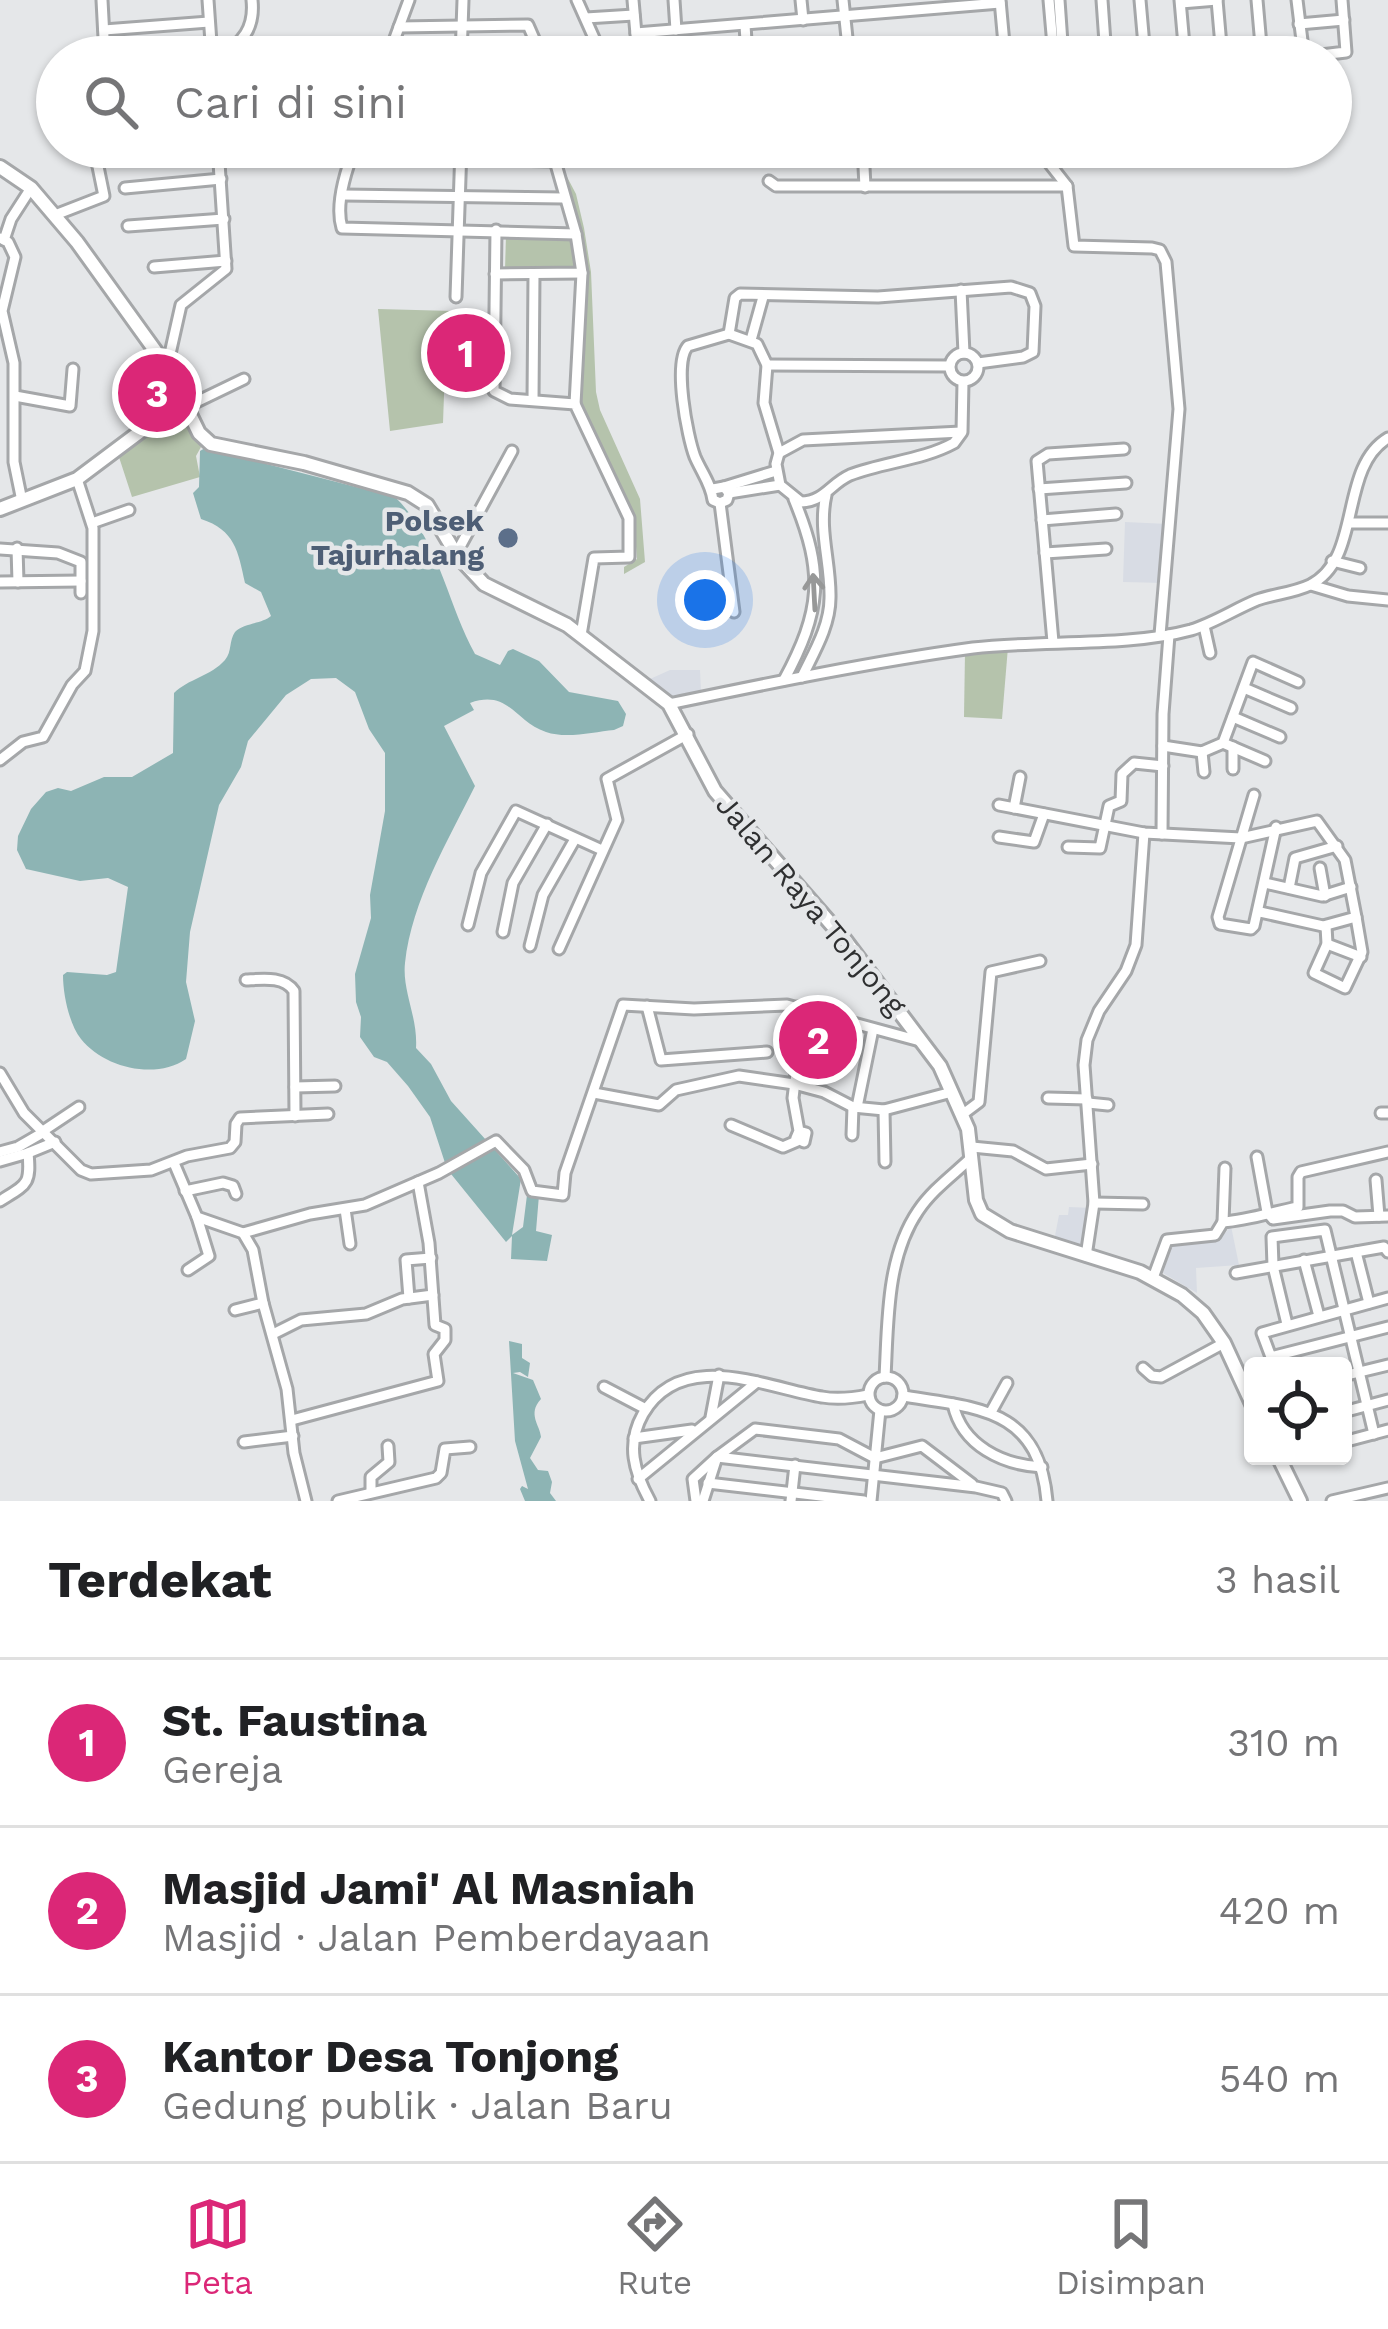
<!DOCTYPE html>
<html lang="id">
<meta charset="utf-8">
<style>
:root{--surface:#fff;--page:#f6f6f6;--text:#202124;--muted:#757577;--line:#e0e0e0;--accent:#db2777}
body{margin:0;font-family:"Work Sans",sans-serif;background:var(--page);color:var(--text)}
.controls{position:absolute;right:36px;bottom:36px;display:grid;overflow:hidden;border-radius:12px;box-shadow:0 3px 9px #0004}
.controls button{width:108px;height:108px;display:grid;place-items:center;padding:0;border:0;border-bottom:3px solid var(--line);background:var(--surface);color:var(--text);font:60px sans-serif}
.you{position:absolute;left:705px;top:600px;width:42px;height:42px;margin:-30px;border:9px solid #fff;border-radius:50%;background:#1a73e8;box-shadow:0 0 0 18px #1a73e833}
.badge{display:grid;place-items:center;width:78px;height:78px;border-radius:50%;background:var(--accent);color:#fff;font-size:39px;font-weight:700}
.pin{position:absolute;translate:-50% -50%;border:6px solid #fff;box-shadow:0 3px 12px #0006}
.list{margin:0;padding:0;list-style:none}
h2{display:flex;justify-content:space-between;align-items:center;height:156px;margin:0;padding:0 48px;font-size:51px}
h2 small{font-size:39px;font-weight:400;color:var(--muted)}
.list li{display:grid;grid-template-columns:78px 1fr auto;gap:36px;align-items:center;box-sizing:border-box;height:168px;padding:0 48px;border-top:3px solid var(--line)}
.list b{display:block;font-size:45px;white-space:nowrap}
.list p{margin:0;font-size:39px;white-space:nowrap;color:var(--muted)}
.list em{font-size:39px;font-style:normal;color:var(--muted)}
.icon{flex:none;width:66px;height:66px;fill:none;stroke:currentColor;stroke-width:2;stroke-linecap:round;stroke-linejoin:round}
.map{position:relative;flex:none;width:1388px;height:1501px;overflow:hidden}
.search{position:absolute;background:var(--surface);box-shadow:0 3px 9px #0004;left:36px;right:36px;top:36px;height:132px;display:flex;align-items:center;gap:30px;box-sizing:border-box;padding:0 42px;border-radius:66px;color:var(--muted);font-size:45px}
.sheet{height:660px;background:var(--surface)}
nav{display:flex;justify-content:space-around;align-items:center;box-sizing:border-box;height:168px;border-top:3px solid var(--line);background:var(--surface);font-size:33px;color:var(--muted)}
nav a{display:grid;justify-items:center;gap:6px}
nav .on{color:var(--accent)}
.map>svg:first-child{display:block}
</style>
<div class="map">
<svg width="1388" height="1501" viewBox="0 0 1388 1501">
<rect width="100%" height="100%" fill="#e5e7e9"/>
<!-- built -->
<g fill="#d8dce4">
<path d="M1125,522L1168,524L1165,583L1123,582Z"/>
<path d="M670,670H700L701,692L674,697L650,679Z"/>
<path d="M1069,1207L1092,1208L1085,1251L1054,1241L1059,1215H1068Z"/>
<path d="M1231,1226L1239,1265L1196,1268L1197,1293L1163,1273L1174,1240L1222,1237Z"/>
</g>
<!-- green -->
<g fill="#b5c3ac">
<path d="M556,156L576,194L584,228L591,272L596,392L600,410L640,499L645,562L624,574V567L637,559L634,521L580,398L584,273Z"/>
<path d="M506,235L574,236L576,271L505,270Z"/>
<path d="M378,309L453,311L451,337L446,339L443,423L390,431Z"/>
<path d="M182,405L201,447L196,456L200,477L132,497L118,454Z"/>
<path d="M1008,647L1002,719L964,717L965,652Z"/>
</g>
<!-- water -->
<g fill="#8db4b4">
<path d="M205,448L395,497C439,540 447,603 475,654L500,665L508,651L513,649L539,661L569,692L618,701L626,714L623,726L614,730C594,732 566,739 546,732C515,722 509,689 470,703L474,710L444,726L475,786C448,841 412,900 405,963C402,991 418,1017 416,1048L431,1064L451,1101L521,1179L512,1235L523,1227L527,1195H539L536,1231L552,1235L547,1261L511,1259L512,1236L506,1242L447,1169L430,1117L408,1086L387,1062L374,1057L360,1037L361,1017L356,1002L355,974L371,918L370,895L385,811V753L369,729L355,692L336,678L311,679L286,695L248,741L241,767L219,805L190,932L186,982L195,1021L186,1059C156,1080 104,1068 81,1039C69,1024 63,994 63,975L67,972L107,975L116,972L128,887L108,878L80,881L26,869L17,850L18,836L31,809L46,792L58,788L71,791L104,777H132L173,753L174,693C188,679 211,676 225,660C232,652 229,640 235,632C243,623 262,624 271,616L261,592L245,583C238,551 235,530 201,519L193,493L199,487L200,451Z"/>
<path d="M509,1341L522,1344V1358L530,1363L528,1377L520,1372L513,1373L533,1380L541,1399C527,1414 540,1425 541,1437L530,1458L538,1470L548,1471L552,1482L550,1493L556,1501H525L520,1489L522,1486L528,1489L515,1441Z"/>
</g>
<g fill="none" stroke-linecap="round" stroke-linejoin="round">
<!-- street casing -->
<g stroke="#a5a7a9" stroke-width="15">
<g id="street">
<path d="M102,0L105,57"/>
<path d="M208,0L212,57"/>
<path d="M577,0L602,56L638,55"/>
<path d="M633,0L638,57"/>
<path d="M674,0L676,30"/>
<path d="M801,0L803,20"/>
<path d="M843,0L849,57"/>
<path d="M1049,0L1054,57"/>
<path d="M1059,0L1063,57"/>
<path d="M1102,0L1106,57"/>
<path d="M1140,0L1145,57"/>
<path d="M1180,0L1185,57"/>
<path d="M1217,0L1222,57"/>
<path d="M1257,0L1262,57"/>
<path d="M1297,0L1304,57L1346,52L1342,0"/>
<path d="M1181,3L1217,0"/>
<path d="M586,18L634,15"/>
<path d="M1299,24L1344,20"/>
<path d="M745,25L747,57"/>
<path d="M399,27L528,25L542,57"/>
<path d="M104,30L209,22"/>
<path d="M636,33L1000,3"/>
<path d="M220,57C243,42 255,28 252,0"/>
<path d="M388,57L409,0"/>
<path d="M461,57L463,0"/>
<path d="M857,57L1004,44L1000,0"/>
<path d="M355,147C346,170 335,205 342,228L576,234"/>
<path d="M863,147L865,187"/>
<path d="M1048,147L1049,163L1067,186L1074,246L1152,248L1160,250L1166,262L1179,409L1160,635"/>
<path d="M120,148L137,147"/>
<path d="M351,157L553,161"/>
<path d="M769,181L776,186H1067"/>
<path d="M125,188L221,179"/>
<path d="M343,195L563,198"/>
<path d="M55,215L104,196L94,147"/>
<path d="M128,226L224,219"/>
<path d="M496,230L494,391L510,399L575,404L629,518V557L594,558L581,635"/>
<path d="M0,238L8,242L15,257L2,311L14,363V462L22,501"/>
<path d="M4,240L11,219L31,188"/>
<path d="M154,267L226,261"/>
<path d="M495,274L582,273L576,234L551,147"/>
<path d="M961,290L964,353"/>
<path d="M456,297L461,147"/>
<path d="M729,334L735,298L740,294L878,297L1011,287L1030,293L1035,306L1033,352L1023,357L978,363"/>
<path d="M751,340L763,297"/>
<circle cx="964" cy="367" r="14"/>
<path d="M767,365L949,366"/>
<path d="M167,367L181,305L226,269L218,147"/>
<path d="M15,396L70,406L73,369"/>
<path d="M533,400L534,274"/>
<path d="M575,404L582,273"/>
<path d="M188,406L244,379"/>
<path d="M779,453L803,440L961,432"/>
<path d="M724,487L776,471"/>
<path d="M713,489L724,487L729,493L727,500L720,503L713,500C711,484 702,473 695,457C687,436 673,362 688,346L729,334L757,344L767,365L764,403L779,453L776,464L780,485L801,502C825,501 830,484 850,475C884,462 923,460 954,443L962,432L963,382"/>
<path d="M1039,489L1126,483"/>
<path d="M729,493L780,485"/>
<path d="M720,503L734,612"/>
<path d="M1042,520L1116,514"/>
<path d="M92,523L129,510"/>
<path d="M1349,523H1388"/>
<path d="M17,548L18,582"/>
<path d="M0,549L58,553L81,562V593"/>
<path d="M1045,553L1106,549"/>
<path d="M456,554L512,451"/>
<path d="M1332,561L1360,568"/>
<path d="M0,582L81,581"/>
<path d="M1311,585L1348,596L1388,600"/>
<path d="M1204,626L1210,653"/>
<path d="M1053,642L1037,461L1048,454L1124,449"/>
<path d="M802,677C814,652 830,626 830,598C831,563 818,530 826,495"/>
<path d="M784,680C821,611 825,574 794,499"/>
<path d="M1244,688L1291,708"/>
<path d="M669,704C770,683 871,662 973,648C1040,640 1129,647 1191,630C1214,623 1235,609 1257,600C1274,594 1293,593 1310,585C1363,559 1338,468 1388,438"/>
<path d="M1233,717L1280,737"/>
<path d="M1223,743L1265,761"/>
<path d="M1163,746L1202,752L1223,743L1253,662L1298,682"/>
<path d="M1202,752L1204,772"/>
<path d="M0,760L23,742L43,737L72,685L85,671L93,631V528L77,479"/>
<path d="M1233,769V747"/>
<path d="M1254,795L1218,917L1220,924L1251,929L1254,926L1276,827"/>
<path d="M999,805L1144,833L1241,838L1317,821L1345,860L1356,917L1323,926L1260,912"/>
<path d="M1014,808L1020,777"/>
<path d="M1162,834L1163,714L1169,635"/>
<path d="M999,837L1034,842L1044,814"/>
<path d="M1068,847L1100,848L1109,806L1121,801L1122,774L1134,763L1163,766"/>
<path d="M1320,868L1325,896"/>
<path d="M1265,883L1322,896L1351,887"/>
<path d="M1289,888L1295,858L1337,846"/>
<path d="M468,925L481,873L516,811L602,850"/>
<path d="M1326,926L1327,944L1314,973L1345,988L1362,952L1356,917"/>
<path d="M503,932L513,883L547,824"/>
<path d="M1327,944L1361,957"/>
<path d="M530,946L543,895L575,839"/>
<path d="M559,949L617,820L607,779L688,734"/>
<path d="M246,980C263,979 284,976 294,991L295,1116"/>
<path d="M647,1006L661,1060L767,1052"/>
<path d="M798,1007L793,1027L798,1057L793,1098L799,1131L796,1138L804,1142L806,1133L799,1131"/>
<path d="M0,1073L24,1113L81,1170L91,1174L151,1170L187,1156L230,1148L235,1142L236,1124L240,1118L328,1114"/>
<path d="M295,1087L335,1086"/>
<path d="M594,1093L659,1105L676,1090L739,1076L794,1084L824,1092L853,1107L884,1110L952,1092"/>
<path d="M1048,1098L1087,1099"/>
<path d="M1088,1103L1108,1105"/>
<path d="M857,1107L873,1029"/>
<path d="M884,1110L885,1162"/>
<path d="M1381,1113H1388"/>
<path d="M963,1114L979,1102L991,972L1040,961"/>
<path d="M731,1125L783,1147L797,1141"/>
<path d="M43,1131L79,1107"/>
<path d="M852,1135L853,1107"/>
<path d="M972,1147L1013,1151L1046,1169L1092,1164"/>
<path d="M0,1152L18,1147L44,1132"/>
<path d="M1257,1157L1267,1212L1273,1219L1330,1211H1343L1355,1217L1388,1216"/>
<path d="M0,1161L28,1153"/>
<path d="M174,1163L197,1217L243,1233L253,1250L263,1303L287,1389L294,1453L306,1501"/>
<path d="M1376,1180L1379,1216"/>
<path d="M185,1191L223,1183L233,1186L236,1194"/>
<path d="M0,1201C27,1184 31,1185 28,1153L55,1142"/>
<path d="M1094,1203L1143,1204"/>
<path d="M345,1209L350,1244"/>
<path d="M1223,1222L1225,1168"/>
<path d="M243,1233L310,1214L365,1205L439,1173L496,1141L524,1170L532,1191L563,1195L565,1173L623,1005L694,1009L787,1005L920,1041"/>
<path d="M1356,1252L1369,1303"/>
<path d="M1086,1256L1094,1203L1084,1065L1087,1040L1099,1011L1126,971L1136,945L1144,833"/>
<path d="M1304,1260L1319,1316"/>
<path d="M188,1270L209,1256L197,1217"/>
<path d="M1236,1273L1384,1247L1388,1252"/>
<path d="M1153,1278L1167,1240L1215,1235L1223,1222C1249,1220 1272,1212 1298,1207V1177L1301,1172L1388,1152"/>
<path d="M409,1298L406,1260L431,1258"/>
<path d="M1388,1298L1262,1333L1271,1357L1388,1327"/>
<path d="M235,1310L263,1303"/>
<path d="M1287,1324L1273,1266L1272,1237L1325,1230L1374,1434"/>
<path d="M273,1334L301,1320L366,1314L402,1299L433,1295"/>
<path d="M1143,1368L1152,1376L1161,1377L1224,1343"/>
<path d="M1343,1376L1388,1365"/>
<circle cx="886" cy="1394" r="17"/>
<path d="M885,1377C888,1323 886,1258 918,1211C932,1190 953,1175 971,1158"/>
<path d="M604,1387L646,1409"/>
<path d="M903,1396C978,1408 1039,1408 1047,1501"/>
<path d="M953,1404C962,1446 1003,1465 1042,1467"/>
<path d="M991,1412L1007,1383"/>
<path d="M1343,1412L1388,1400"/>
<path d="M711,1417L719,1375"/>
<path d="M292,1420L438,1381L434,1354L445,1340V1329L435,1325L429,1243L418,1182"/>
<path d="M634,1438L692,1430"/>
<path d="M244,1442L293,1436"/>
<path d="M1343,1442L1388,1430"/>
<path d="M638,1479L757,1382"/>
<path d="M708,1483L864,1501"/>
<path d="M371,1492V1477L389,1462L388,1446"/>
<path d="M338,1501L436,1478L441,1473L445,1449L470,1447"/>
<path d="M650,1501C634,1472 626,1444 643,1414C682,1347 767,1388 822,1397C838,1400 853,1398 868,1395"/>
<path d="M696,1501L693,1479L717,1457L976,1487L1002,1493L1006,1501"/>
<path d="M703,1501L717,1457L755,1429L839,1439L875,1458L922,1446L972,1484"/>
<path d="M791,1501L795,1465"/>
<path d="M871,1501L880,1410"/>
<path d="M1332,1501L1388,1488"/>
</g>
</g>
<!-- secondary casing -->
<g stroke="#a5a7a9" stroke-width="18">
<g id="secondary">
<path d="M0,167L31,188L77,242L167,367L199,433L211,444L304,463L408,493L427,505L456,554L484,584L567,625L669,704L715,791L845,940L940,1066L968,1129L976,1200L982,1214L1010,1231L1140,1272L1182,1295L1203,1313L1224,1343L1253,1406"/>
<path d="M0,509L77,479L185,398"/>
<path d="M1278,1456L1300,1501"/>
</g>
</g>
<!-- street -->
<use href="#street" stroke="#fff" stroke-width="9"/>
<!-- secondary -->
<use href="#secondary" stroke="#fff" stroke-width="12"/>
</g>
<!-- one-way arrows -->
<defs><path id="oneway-shaft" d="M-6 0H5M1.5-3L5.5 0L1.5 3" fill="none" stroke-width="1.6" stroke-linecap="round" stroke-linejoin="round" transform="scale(3)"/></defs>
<use stroke="#979898" href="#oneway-shaft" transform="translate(814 592) rotate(-93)"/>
<!-- markers -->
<circle fill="#5c6f8a" stroke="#e5e7e9" stroke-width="4.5" cx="508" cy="538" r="12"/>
<g text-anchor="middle" stroke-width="9" stroke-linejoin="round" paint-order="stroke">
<!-- service labels -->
<g font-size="30" font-weight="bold" fill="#4e5e75" stroke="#e5e7e9" text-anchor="end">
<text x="484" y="531">Polsek<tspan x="484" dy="34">Tajurhalang</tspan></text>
</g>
<!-- street labels -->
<g font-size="30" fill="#2f3031" stroke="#e5e7e9">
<text transform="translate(811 905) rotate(50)" y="10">Jalan Raya Tonjong</text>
</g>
</g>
</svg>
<div class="controls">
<button><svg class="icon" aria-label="locate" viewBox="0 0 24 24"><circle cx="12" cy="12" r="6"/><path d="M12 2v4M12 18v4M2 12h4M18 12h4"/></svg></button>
</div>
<div class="you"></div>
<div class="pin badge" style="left:466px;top:353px">1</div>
<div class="pin badge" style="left:818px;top:1040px">2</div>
<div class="pin badge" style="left:157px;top:393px">3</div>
<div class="search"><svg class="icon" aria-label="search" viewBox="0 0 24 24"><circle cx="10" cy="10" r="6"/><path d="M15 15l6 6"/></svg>Cari di sini</div>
</div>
<section class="sheet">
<h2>Terdekat<small>3 hasil</small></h2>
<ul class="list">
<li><span class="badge">1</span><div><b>St. Faustina</b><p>Gereja</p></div><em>310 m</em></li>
<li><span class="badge">2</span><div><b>Masjid Jami' Al Masniah</b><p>Masjid · Jalan Pemberdayaan</p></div><em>420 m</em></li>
<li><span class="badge">3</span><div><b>Kantor Desa Tonjong</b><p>Gedung publik · Jalan Baru</p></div><em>540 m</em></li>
</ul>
</section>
<nav>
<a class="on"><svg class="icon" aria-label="map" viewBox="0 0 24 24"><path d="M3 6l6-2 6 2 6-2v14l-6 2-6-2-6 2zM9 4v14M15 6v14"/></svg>Peta</a>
<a><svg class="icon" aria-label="directions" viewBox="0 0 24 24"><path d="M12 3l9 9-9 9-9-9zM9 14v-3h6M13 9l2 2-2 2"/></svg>Rute</a>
<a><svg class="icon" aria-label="saved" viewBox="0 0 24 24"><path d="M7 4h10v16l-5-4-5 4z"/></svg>Disimpan</a>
</nav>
